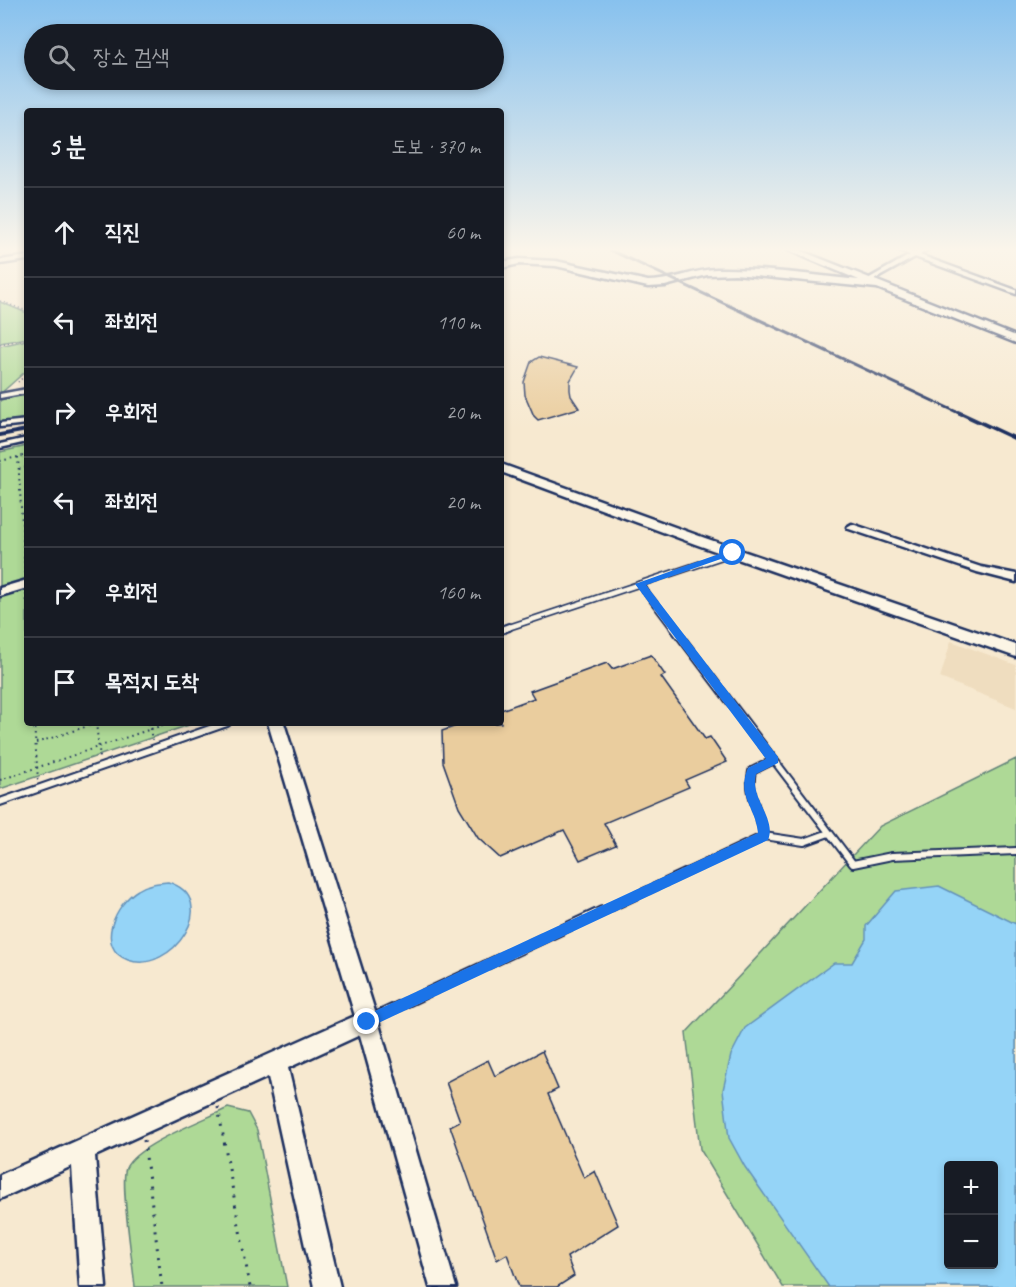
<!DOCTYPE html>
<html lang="ko">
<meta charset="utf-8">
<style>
:root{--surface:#171b24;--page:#20242c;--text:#f1f3f6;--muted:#9ea1a6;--line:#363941}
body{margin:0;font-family:Caveat,"Poor Story",sans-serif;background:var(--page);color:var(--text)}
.controls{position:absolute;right:18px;bottom:18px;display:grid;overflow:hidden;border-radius:6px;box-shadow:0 3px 9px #0003}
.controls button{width:54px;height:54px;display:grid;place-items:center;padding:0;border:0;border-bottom:2px solid var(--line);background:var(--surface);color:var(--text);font:30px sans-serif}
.stop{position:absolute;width:18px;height:18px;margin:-14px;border:4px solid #1a73e8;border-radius:50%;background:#fff}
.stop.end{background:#1a73e8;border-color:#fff;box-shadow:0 2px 6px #0008}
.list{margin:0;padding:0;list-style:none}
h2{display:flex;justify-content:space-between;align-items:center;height:78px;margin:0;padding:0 24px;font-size:26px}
h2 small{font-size:20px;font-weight:400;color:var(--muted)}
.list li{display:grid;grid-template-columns:39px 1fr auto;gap:18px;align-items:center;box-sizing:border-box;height:90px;padding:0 24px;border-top:2px solid var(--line)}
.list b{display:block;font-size:22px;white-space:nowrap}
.list em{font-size:20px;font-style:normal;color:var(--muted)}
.icon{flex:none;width:33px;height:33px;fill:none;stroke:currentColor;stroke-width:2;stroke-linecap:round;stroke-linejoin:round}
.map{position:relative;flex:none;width:1016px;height:1287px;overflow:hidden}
.search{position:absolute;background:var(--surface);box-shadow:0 3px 9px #0003;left:24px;top:24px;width:480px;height:66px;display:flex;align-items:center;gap:15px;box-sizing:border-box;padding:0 21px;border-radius:33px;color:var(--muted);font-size:22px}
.panel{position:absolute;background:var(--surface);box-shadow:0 3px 9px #0003;left:24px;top:108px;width:480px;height:618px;border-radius:6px}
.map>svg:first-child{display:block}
</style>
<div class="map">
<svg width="1016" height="1287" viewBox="0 0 1016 1287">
<rect width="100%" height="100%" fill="#f7e9d0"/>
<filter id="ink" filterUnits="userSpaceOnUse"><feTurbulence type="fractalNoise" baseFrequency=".0167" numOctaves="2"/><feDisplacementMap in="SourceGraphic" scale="12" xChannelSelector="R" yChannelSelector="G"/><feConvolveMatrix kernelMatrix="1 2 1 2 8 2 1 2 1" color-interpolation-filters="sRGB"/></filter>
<g filter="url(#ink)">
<!-- built -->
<path fill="#efddbf" d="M951,641L1016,665V708L940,678Z"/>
<!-- green -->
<g fill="#aed996" stroke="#64847a" stroke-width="1.5" fill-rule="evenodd">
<path d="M0,302L27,313V338L0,343Z"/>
<path d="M27,340V370L0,394V346Z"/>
<path d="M27,394V418L0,423V400Z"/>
<path d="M27,446V723H195L0,789V452Z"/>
<path d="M1016,759V1287H783L700,1149L686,1033L880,826ZM948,1166H994V1264H948Z"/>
<path d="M228,1108L248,1113L257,1130L287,1287H135C133,1266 120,1182 126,1168C136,1145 204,1120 228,1108Z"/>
</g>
<!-- water -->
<g fill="#95d4f7" stroke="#6492ba" stroke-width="1.5" fill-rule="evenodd">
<path d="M168,882C224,899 171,976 128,960C94,947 116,903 138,890C147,884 157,883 168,882Z"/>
<path d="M939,886L1016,924V1287H829L745,1167L729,1138L723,1090L731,1055L745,1028L834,963H852L866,939V926L896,891ZM948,1166H994V1264H948Z"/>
</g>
<!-- building -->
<g fill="#eacd9e" stroke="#1b2f5e" stroke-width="1.5">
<path d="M539,357L578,367L570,381V390L571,396L579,408L538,420L534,416L525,395L524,382L531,362Z"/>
<path d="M651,655L665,675L661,677L705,739L710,737L727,762L685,780L689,787L604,823L616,845L580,860L564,830L500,858L478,838L459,807L443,762L442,731L465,723H501V710L534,698L530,691L607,663L612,669Z"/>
<path d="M542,1051L558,1089L548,1094L584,1178L595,1171L618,1225L567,1257L574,1276L557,1287H519L507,1254L497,1260L450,1126L460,1121L446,1082L488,1060L495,1076Z"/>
</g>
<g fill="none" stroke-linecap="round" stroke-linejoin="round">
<!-- lane-far2 casing -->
<g stroke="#1b2f5e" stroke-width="8">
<g id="lane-far2">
<path d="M640,584L674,629"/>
<path d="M504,629L733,553"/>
</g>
</g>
<!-- lane-far1 casing -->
<g stroke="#1b2f5e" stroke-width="10">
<g id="lane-far1">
<path d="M673,627L853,864L892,856L1016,851"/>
<path d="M501,630L509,627"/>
<path d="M0,802L227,723"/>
<path d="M764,836C760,813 747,795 752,771L774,760"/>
<path d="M599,913L764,836L804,842L829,833"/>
</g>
</g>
<!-- lane casing -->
<g stroke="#1b2f5e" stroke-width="12">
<path id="lane" d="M371,1019L602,911"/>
</g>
<!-- street casing -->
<g stroke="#1b2f5e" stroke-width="5">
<g id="street">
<path d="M898,250H906L914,253L920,250H927L920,255L1016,290V294L915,257L870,282H866V280L910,255Z"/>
<path d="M27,256V260L0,264V260Z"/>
<path d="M27,389V393L0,398V394Z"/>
<path d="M27,420V424L0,427V423Z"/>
<path d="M27,438V442L0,448V444Z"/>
<path d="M852,524L981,567L1016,574V582L977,572L849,529L847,527Z"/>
<path d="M27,580V588L0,596V588Z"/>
</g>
</g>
<!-- secondary casing -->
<g stroke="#1b2f5e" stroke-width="5">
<g id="secondary">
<path d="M788,250H799L1016,336V343L877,288L735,274L707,275L665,286L648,287L556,266L519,264L501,268V262L519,259L556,261L648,281C672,281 693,270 716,269C764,268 812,275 859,280Z"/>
<path d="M501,464L705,538L1016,645V657L695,544L501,472Z"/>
<path d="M268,723H284L378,1021L456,1287H430L360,1035L288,1068L340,1287H314L268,1077L95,1156L106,1287H80L72,1166L0,1199V1175L355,1016Z"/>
</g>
</g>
<!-- path-far2 -->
<g stroke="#1b2f5e" stroke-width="1.5" stroke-dasharray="1 3" stroke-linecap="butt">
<path d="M0,301L27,311"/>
<path d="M0,344L27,339"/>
<path d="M18,382L27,374"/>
</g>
<!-- path-far1 -->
<g stroke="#1b2f5e" stroke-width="2" stroke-dasharray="1.5 4" stroke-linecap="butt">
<path d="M18,457L25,573"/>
<path d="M0,461L27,455"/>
<path d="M19,469L27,467"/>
<path d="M26,594L27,603"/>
<path d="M34,723L38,780"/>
<path d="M96,723L100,758"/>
<path d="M149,723L152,740"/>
<path d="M36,743L97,723"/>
<path d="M0,780L169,723"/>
</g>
<!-- path -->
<g stroke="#1b2f5e" stroke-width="3" stroke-dasharray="2 7" stroke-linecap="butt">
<path d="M218,1107L250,1287"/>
<path d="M144,1140L162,1287"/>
</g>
<!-- lane-far2 -->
<use href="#lane-far2" stroke="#fcf5e5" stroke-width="4.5"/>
<!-- lane-far1 -->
<use href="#lane-far1" stroke="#fcf5e5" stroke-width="6"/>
<!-- lane -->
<use href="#lane" stroke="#fcf5e5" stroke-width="8"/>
<!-- street -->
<use href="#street" fill="#fcf5e5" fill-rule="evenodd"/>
<!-- secondary -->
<use href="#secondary" fill="#fcf5e5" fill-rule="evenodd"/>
<!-- rail-far1 -->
<path stroke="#1b2f5e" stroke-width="3" d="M610,250L961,414"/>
<!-- rail -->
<g stroke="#1b2f5e" stroke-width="4">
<path d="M958,412L1016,439"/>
<path d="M0,435L27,430"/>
</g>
</g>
</g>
<!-- sky -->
<linearGradient id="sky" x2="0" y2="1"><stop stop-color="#87c1ee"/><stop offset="0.58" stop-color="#fbf5ea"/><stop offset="1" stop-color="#fbf5ea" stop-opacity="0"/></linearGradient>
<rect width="1016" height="430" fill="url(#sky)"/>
<!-- route -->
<path fill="#1a73e8" d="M730,550L738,553L646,585L778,757V763L756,774C749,798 777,818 768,840L372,1026L367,1028L362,1026L360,1022L362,1017L758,833C756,807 736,796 748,768L766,759L635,584Z"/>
</svg>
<div class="controls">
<button>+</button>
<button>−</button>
</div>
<div class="stop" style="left:733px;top:553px"></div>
<div class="stop end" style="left:367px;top:1022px"></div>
<div class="search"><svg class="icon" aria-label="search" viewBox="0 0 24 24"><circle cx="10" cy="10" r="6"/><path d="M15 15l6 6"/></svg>장소 검색</div>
<section class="panel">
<h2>5 분<small>도보 · 370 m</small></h2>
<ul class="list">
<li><svg class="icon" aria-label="ahead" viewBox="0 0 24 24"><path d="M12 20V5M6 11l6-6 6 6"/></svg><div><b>직진</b></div><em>60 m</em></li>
<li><svg class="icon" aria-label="left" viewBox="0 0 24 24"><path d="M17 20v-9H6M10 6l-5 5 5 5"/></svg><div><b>좌회전</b></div><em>110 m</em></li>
<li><svg class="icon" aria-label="right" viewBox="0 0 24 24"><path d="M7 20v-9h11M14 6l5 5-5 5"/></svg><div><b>우회전</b></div><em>20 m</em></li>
<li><svg class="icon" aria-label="left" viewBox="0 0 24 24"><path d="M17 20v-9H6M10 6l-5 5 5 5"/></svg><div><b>좌회전</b></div><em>20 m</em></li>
<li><svg class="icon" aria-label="right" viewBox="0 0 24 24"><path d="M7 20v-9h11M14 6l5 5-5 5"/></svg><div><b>우회전</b></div><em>160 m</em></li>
<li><svg class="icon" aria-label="arrive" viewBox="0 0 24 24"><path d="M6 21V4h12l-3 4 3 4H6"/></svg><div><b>목적지 도착</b></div></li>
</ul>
</section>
</div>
